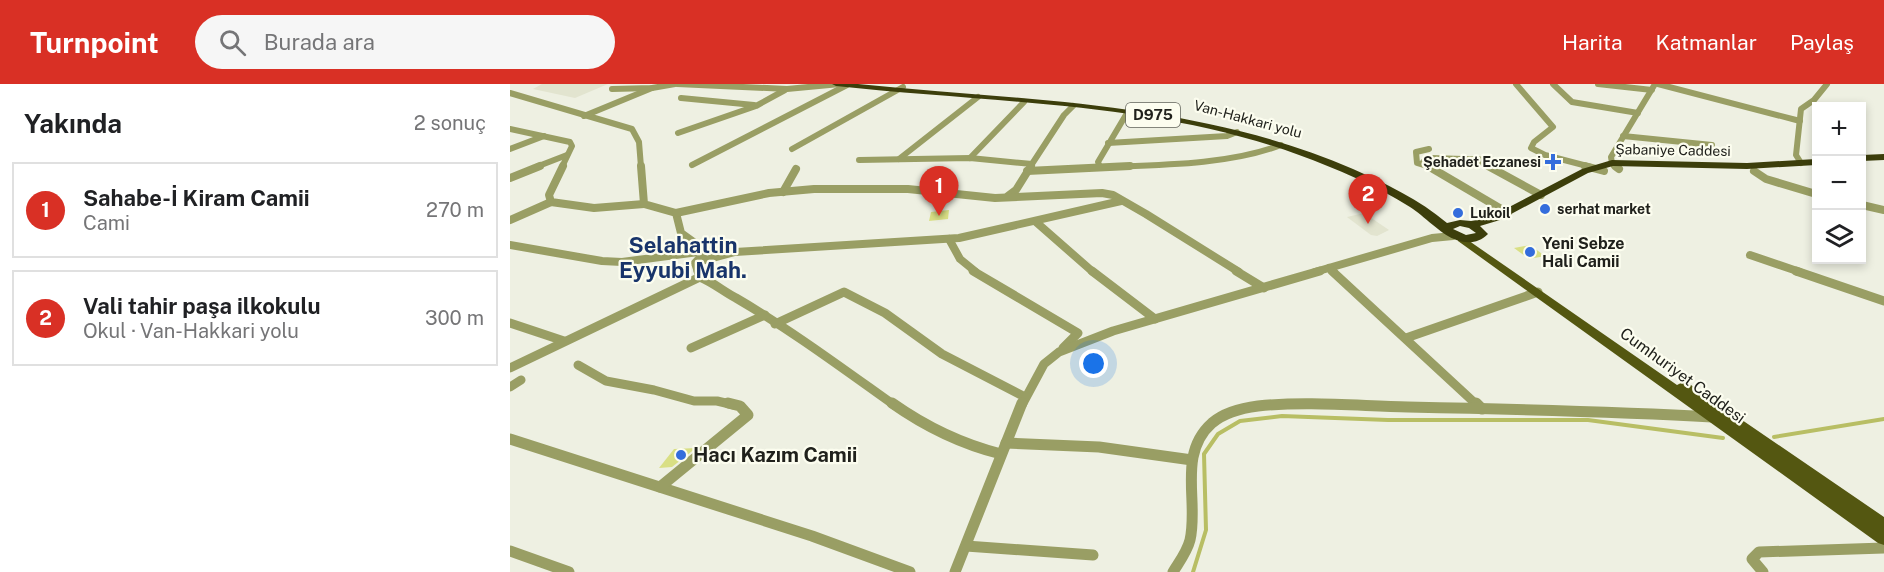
<!DOCTYPE html>
<html lang="tr">
<meta charset="utf-8">
<style>
:root{--surface:#fff;--page:#f6f6f6;--text:#202124;--muted:#757577;--line:#e0e0e0;--accent:#d93025}
body{margin:0;font-family:"Public Sans",sans-serif;background:var(--page);color:var(--text)}
.controls{position:absolute;right:18px;top:18px;display:grid;overflow:hidden;border-radius:0px;box-shadow:0 3px 9px #0003}
.controls button{width:54px;height:54px;display:grid;place-items:center;padding:0;border:0;border-bottom:2px solid var(--line);background:var(--surface);color:var(--text);font:30px sans-serif}
.you{position:absolute;left:584px;top:280px;width:21px;height:21px;margin:-15px;border:4px solid #fff;border-radius:50%;background:#1a73e8;box-shadow:0 0 0 9px #1a73e833}
.badge{display:grid;place-items:center;width:39px;height:39px;border-radius:50%;background:var(--accent);color:#fff;font-size:20px;font-weight:700}
.pin{position:absolute;translate:-50% -50px;filter:drop-shadow(0 2px 3px #0008)}
.pin::after{content:'';position:absolute;top:32px;width:21px;height:18px;background:inherit;clip-path:polygon(0 0,100% 0,50% 100%)}
.list{margin:0;padding:0;list-style:none}
h2{display:flex;justify-content:space-between;align-items:center;height:78px;margin:0;padding:0 24px;font-size:26px}
h2 small{font-size:20px;font-weight:400;color:var(--muted)}
.list li{display:grid;grid-template-columns:39px 1fr auto;gap:18px;align-items:center;box-sizing:border-box;height:96px;margin:0 12px 12px;padding:0 12px;border:2px solid var(--line);border-radius:0px}
.list b{display:block;font-size:22px;white-space:nowrap}
.list p{margin:0;font-size:20px;white-space:nowrap;color:var(--muted)}
.list em{font-size:20px;font-style:normal;color:var(--muted)}
.icon{flex:none;width:33px;height:33px;fill:none;stroke:currentColor;stroke-width:2;stroke-linecap:round;stroke-linejoin:round}
.map{position:relative;flex:none;width:1374px;height:488px;overflow:hidden}
header{display:flex;align-items:center;gap:36px;box-sizing:border-box;height:84px;padding:0 30px;background:var(--accent);color:#fff}
header strong{font-size:28px}
nav{display:flex;gap:33px;margin-inline-start:auto;font-size:21px}
.search{width:420px;height:54px;background:var(--page);display:flex;align-items:center;gap:15px;box-sizing:border-box;padding:0 21px;border-radius:33px;color:var(--muted);font-size:22px}
main{display:flex}
aside{flex:1;background:var(--surface)}
.map>svg:first-child{display:block}
</style>
<header>
<strong>Turnpoint</strong>
<div class="search"><svg class="icon" aria-label="search" viewBox="0 0 24 24"><circle cx="10" cy="10" r="6"/><path d="M15 15l6 6"/></svg>Burada ara</div>
<nav><a>Harita</a><a>Katmanlar</a><a>Paylaş</a></nav>
</header>
<main>
<aside>
<h2>Yakında<small>2 sonuç</small></h2>
<ul class="list">
<li><span class="badge">1</span><div><b>Sahabe-İ Kiram Camii</b><p>Cami</p></div><em>270 m</em></li>
<li><span class="badge">2</span><div><b>Vali tahir paşa ilkokulu</b><p>Okul · Van-Hakkari yolu</p></div><em>300 m</em></li>
</ul>
</aside>
<div class="map">
<svg width="1374" height="488" viewBox="0 0 1374 488">
<rect width="100%" height="100%" fill="#eef0e2"/>
<!-- built -->
<g fill="#e2e4cf">
<path d="M32,0H98L65,14L23,5Z"/>
<path d="M854,129L879,146L867,152L861,151L837,133Z"/>
</g>
<g fill="none" stroke-linecap="round" stroke-linejoin="round">
<!-- stream -->
<g stroke="#b8be64" stroke-width="4">
<path d="M1264,353L1374,335"/>
<path d="M683,488L696,446L694,370L708,350L730,337L772,332L878,336H1078L1213,354"/>
</g>
</g>
<!-- building -->
<g fill="#d9df84">
<path d="M439,126L438,135L419,137L421,128Z"/>
<path d="M1020,161L1035,172L1019,175L1004,164Z"/>
<path d="M186,364L162,383L149,384L164,365Z"/>
</g>
<g fill="none" stroke-linecap="round" stroke-linejoin="round">
<!-- minor-far3 -->
<g stroke="#999e64" stroke-width="6">
<path d="M167,0L277,5L330,0"/>
<path d="M1006,0L1043,43L1024,58L1021,64L1035,71L1081,83"/>
<path d="M1043,0L1062,18L1128,29"/>
<path d="M1088,0L1142,6"/>
<path d="M1148,0L1290,37"/>
<path d="M102,5L142,4L165,0"/>
<path d="M0,9L122,45L129,58L131,83"/>
<path d="M171,14L244,21"/>
<path d="M74,32L142,4"/>
<path d="M0,45L60,58L62,62L52,83"/>
<path d="M168,49L246,22L275,6"/>
<path d="M1113,52L1202,61"/>
<path d="M598,59L717,52L727,48"/>
<path d="M0,65L34,52"/>
<path d="M282,65L393,3"/>
<path d="M919,65L906,68L907,79L920,83"/>
<path d="M460,74L514,18"/>
<path d="M389,75L468,13"/>
<path d="M965,75L980,83"/>
<path d="M349,76L460,74L522,80"/>
<path d="M1291,79L1286,71L1291,25L1304,16L1317,0"/>
<path d="M182,81L337,1"/>
<path d="M918,82L913,78L921,74L985,76"/>
<path d="M26,83L57,71"/>
<path d="M520,83L554,31L563,22"/>
<path d="M590,83L588,78L620,24"/>
<path d="M594,83C650,81 719,81 771,61"/>
<path d="M1107,83L1102,79L1101,73L1145,0"/>
</g>
<!-- minor-far2 -->
<g stroke="#999e64" stroke-width="8">
<path d="M53,82L39,111L41,118L84,124L134,120"/>
<path d="M131,82L134,120L166,129L171,149L196,167L185,179L188,188"/>
<path d="M918,82L998,129"/>
<path d="M978,82L1031,111"/>
<path d="M1075,82L1094,87"/>
<path d="M1105,82L1109,85"/>
<path d="M517,87L620,82"/>
<path d="M1244,87L1256,95L1306,110"/>
<path d="M0,94L30,82"/>
<path d="M273,108L286,85"/>
<path d="M498,112L506,106L521,82"/>
<path d="M1352,121L1374,126"/>
<path d="M166,129L259,109L304,105H398L485,114L592,109L603,111L636,130L729,188"/>
<path d="M0,136L41,118"/>
<path d="M526,138L583,188"/>
<path d="M439,155L450,175L466,188"/>
<path d="M0,161L92,177L112,178L196,167"/>
<path d="M1240,171L1290,188"/>
<path d="M188,178L225,168L449,154L611,117"/>
<path d="M819,184L824,188"/>
<path d="M805,188L922,154L943,152"/>
</g>
<!-- minor-far1 -->
<g stroke="#999e64" stroke-width="9">
<path d="M188,187L190,193C204,199 213,207 226,214C281,246 332,284 384,321"/>
<path d="M463,187L568,249L553,264"/>
<path d="M582,187L645,235"/>
<path d="M726,187L754,204"/>
<path d="M822,187L967,321"/>
<path d="M1286,187L1374,217"/>
<path d="M0,239L54,257"/>
<path d="M265,240L334,208L375,229L432,270L515,313"/>
<path d="M896,254L1028,208"/>
<path d="M181,264L255,231"/>
<path d="M68,281L96,297L144,306L184,317H207L224,321"/>
<path d="M0,284L190,193"/>
<path d="M0,303L11,296"/>
<path d="M512,321L534,280L549,268L603,247L810,187"/>
</g>
<!-- minor -->
<g stroke="#999e64" stroke-width="11">
<path d="M382,319C416,343 451,360 491,370"/>
<path d="M966,319L972,325"/>
<path d="M0,355L302,452L400,488"/>
<path d="M496,359L589,363L682,376"/>
<path d="M150,403L238,331L230,322L218,319"/>
<path d="M456,462L583,471"/>
<path d="M0,467L59,488"/>
<path d="M445,488L512,319"/>
<path d="M663,488C669,478 677,468 680,456C689,418 667,370 702,339C715,328 732,324 748,322C797,317 849,322 898,323C1000,325 1101,327 1202,333"/>
<path d="M1253,488L1242,475L1249,468L1374,464"/>
</g>
<!-- major -->
<path fill="#545711" fill-rule="evenodd" d="M952,152L1167,301L1173,298L1178,299L1374,433V461L1368,459L948,157V153Z"/>
<!-- highway -->
<g fill="#3c3e0b" fill-rule="evenodd">
<path d="M322,0H348C515,17 686,17 843,85C875,99 910,116 937,139L950,136L961,137L982,132L1072,85L1102,76L1237,79L1306,75V81L1237,85L1103,82L1078,89L990,136L970,142L978,150C968,160 956,160 944,155C931,150 914,132 900,123C865,101 827,85 789,71C642,17 480,19 326,2ZM950,142L959,144L966,149L956,151L943,145Z"/>
<path d="M1374,70V76L1352,77V71Z"/>
</g>
</g>
<!-- markers -->
<g fill="#346ddc" stroke="#fcfdef" stroke-width="2">
<path d="M1040 69h6v6h6v6h-6v6h-6v-6h-6v-6h6z"/>
<circle cx="1035" cy="125" r="6"/>
<circle cx="948" cy="129" r="6"/>
<circle cx="1020" cy="168" r="6"/>
<circle cx="171" cy="371" r="6"/>
</g>
<g text-anchor="middle" stroke-width="4.5" stroke-linejoin="round" paint-order="stroke">
<!-- far-street labels -->
<g font-size="14" fill="#20211c" stroke="#fcfdef">
<text transform="translate(738 35) rotate(15)" y="5">Van-Hakkari yolu</text>
<text transform="translate(1163 66) rotate(1)" y="5">Şabaniye Caddesi</text>
</g>
<!-- far-poi labels -->
<g font-size="14" font-weight="bold" fill="#20211c" stroke="#fcfdef" text-anchor="start">
<text x="1031" y="83" text-anchor="end">Şehadet Eczanesi</text>
<text x="1047" y="130">serhat market</text>
<text x="960" y="134">Lukoil</text>
</g>
<!-- shield labels -->
<rect fill="#fcfdef" stroke="#62635b" stroke-width="1.5" x="616" y="19" width="54" height="24" rx="4.5"/>
<g font-size="15" font-weight="bold" fill="#20211c">
<text x="643" y="36">D975</text>
</g>
<!-- poi labels -->
<g font-size="16" font-weight="bold" fill="#20211c" stroke="#fcfdef" text-anchor="start">
<text x="1032" y="165">Yeni Sebze<tspan x="1032" dy="18">Hali Camii</tspan></text>
</g>
<!-- street labels -->
<g font-size="16" fill="#20211c" stroke="#fcfdef">
<text transform="translate(1173 291) rotate(36)" y="6">Cumhuriyet Caddesi</text>
</g>
<!-- near-poi labels -->
<g font-size="20" font-weight="bold" fill="#20211c" stroke="#fcfdef" text-anchor="start">
<text x="183" y="378">Hacı Kazım Camii</text>
</g>
<!-- district labels -->
<g font-size="22" font-weight="bold" fill="#18346a" stroke="#fcfdef">
<text x="173" y="169">Selahattin<tspan x="173" dy="25">Eyyubi Mah.</tspan></text>
</g>
</g>
</svg>
<div class="controls">
<button>+</button>
<button>−</button>
<button><svg class="icon" aria-label="layers" viewBox="0 0 24 24"><path d="M12 4l9 5-9 5-9-5zM3 14l9 5 9-5"/></svg></button>
</div>
<div class="you"></div>
<div class="pin badge" style="left:429px;top:132px">1</div>
<div class="pin badge" style="left:858px;top:140px">2</div>
</div>
</main>
